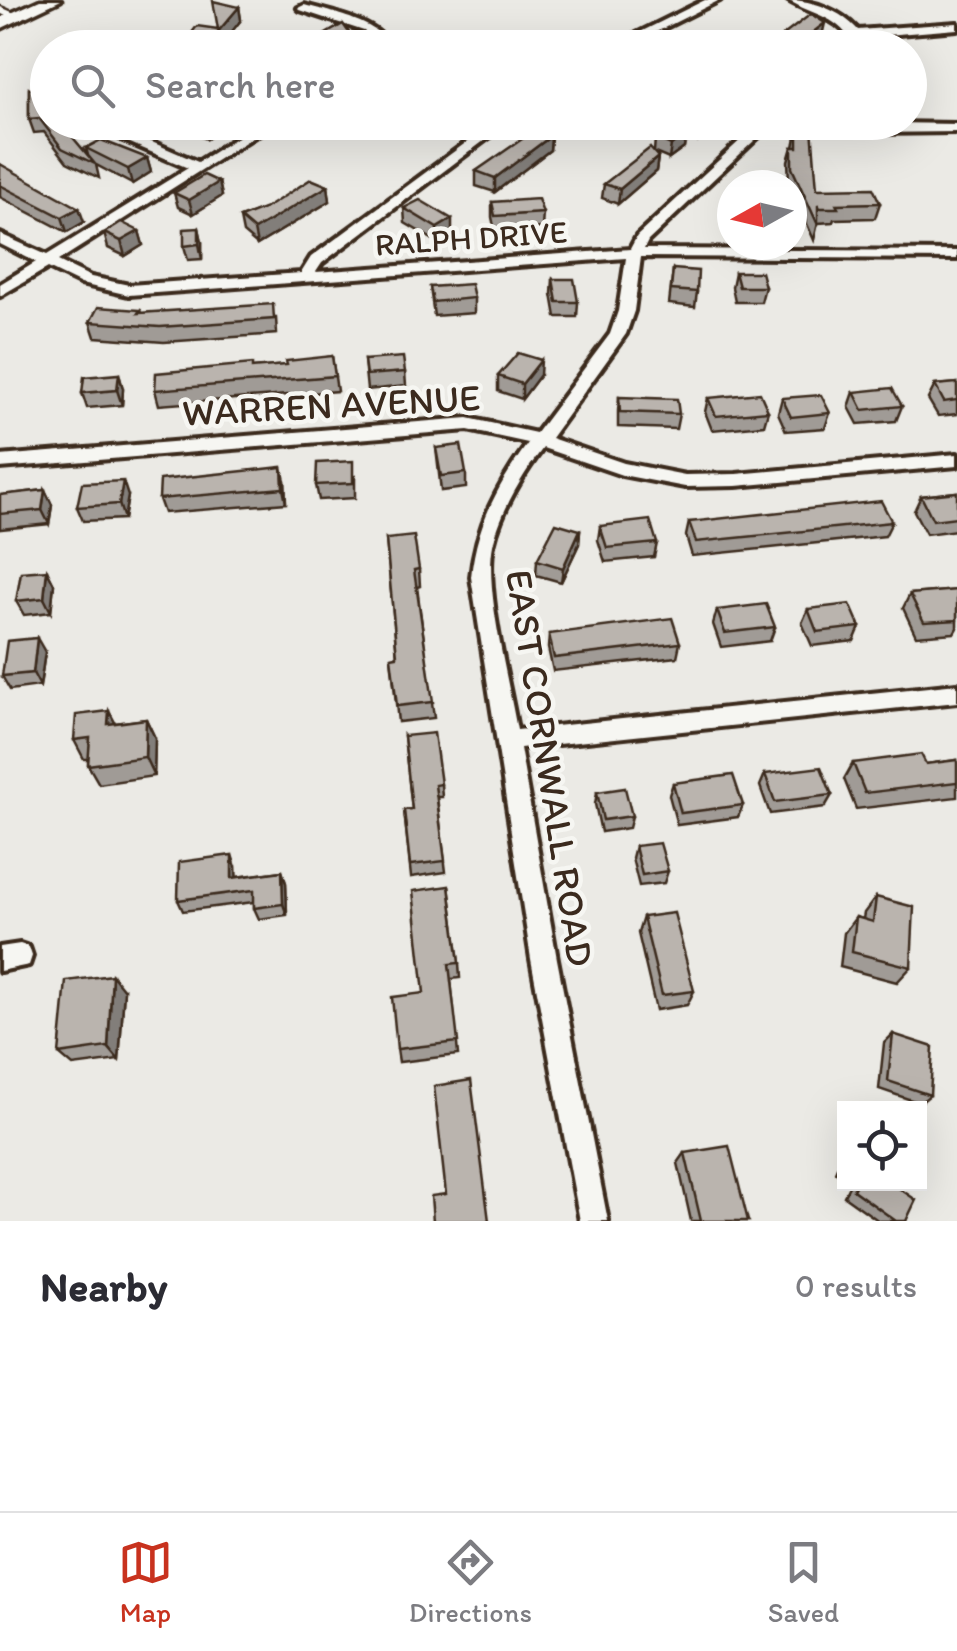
<!DOCTYPE html>
<style>
:root{--surface:#fff;--page:#f2f2f3;--text:#2b2b33;--muted:#7c7c81;--line:#e1e1e2;--accent:#c8321e}
body{margin:0;font-family:Itim,sans-serif;background:var(--page);color:var(--text)}
.controls{position:absolute;right:30px;bottom:30px;display:grid;overflow:hidden;border-radius:0px;box-shadow:0 10px 40px #0002}
.controls button{width:90px;height:90px;display:grid;place-items:center;padding:0;border:0;border-bottom:2px solid var(--line);background:var(--surface);color:var(--text);font:50px sans-serif}
.compass{position:absolute;left:717px;top:170px;width:90px;height:90px;border-radius:50%;background:var(--surface);box-shadow:0 10px 40px #0002;rotate:262deg}
.list{margin:0;padding:0;list-style:none}
h2{display:flex;justify-content:space-between;align-items:center;height:130px;margin:0;padding:0 40px;font-size:42px}
h2 small{font-size:32px;font-weight:400;color:var(--muted)}
.icon{flex:none;width:55px;height:55px;fill:none;stroke:currentColor;stroke-width:2;stroke-linecap:round;stroke-linejoin:round}
.map{position:relative;flex:none;width:957px;height:1221px;overflow:hidden}
.search{position:absolute;background:var(--surface);box-shadow:0 10px 40px #0002;left:30px;right:30px;top:30px;height:110px;display:flex;align-items:center;gap:25px;box-sizing:border-box;padding:0 35px;border-radius:55px;color:var(--muted);font-size:38px}
.sheet{height:290px;background:var(--surface)}
nav{display:flex;justify-content:space-around;align-items:center;box-sizing:border-box;height:140px;border-top:2px solid var(--line);background:var(--surface);font-size:28px;color:var(--muted)}
nav a{display:grid;justify-items:center;gap:5px}
nav .on{color:var(--accent)}
.map>svg:first-child{display:block}
</style>
<div class="map">
<svg width="957" height="1221" viewBox="0 0 957 1221">
<rect width="100%" height="100%" fill="#ebeae5"/>
<filter id="ink" filterUnits="userSpaceOnUse"><feTurbulence type="fractalNoise" baseFrequency=".01" numOctaves="2"/><feDisplacementMap in="SourceGraphic" scale="20" xChannelSelector="R" yChannelSelector="G"/><feConvolveMatrix kernelMatrix="1 2 1 2 8 2 1 2 1" color-interpolation-filters="sRGB"/></filter>
<g filter="url(#ink)">
<g fill="none" stroke-linecap="round" stroke-linejoin="round">
<!-- service casing -->
<g stroke="#3b2a1e" stroke-width="11">
<path id="service" d="M0,10L16,17"/>
</g>
<!-- minor casing -->
<g stroke="#3b2a1e" stroke-width="8">
<g id="minor">
<path d="M705,0H720L624,48H608Z"/>
<path d="M788,0C814,0 841,11 858,30L957,23V29L862,37L864,48H854C842,16 813,16 788,0Z"/>
<path d="M304,5C327,11 385,23 389,48H377L376,41L364,31L300,10L298,8Z"/>
<path d="M104,122H118L131,133L198,162L261,122H277L58,261L91,277L129,285L301,273L311,257L494,122H509L322,263L316,272L630,249L637,236L760,122H774L648,241L644,249L957,251V259L641,257L634,311L626,334L551,438L624,463L685,475L736,474L957,454V466L736,486L685,487L622,475L543,448C522,476 501,510 493,545C484,589 509,682 517,730L957,684V702L520,748L557,959L608,1221H580L531,959L471,577C476,525 498,485 528,443L468,430L0,468V456L468,418L536,433L610,334L618,311L626,258L129,295L81,284L48,268L0,296V284L36,262L0,244V234L47,255L188,168L121,139Z"/>
<path d="M824,122L957,124V132L871,133Z"/>
<path d="M20,944L29,947L32,956L29,965L0,971V947Z"/>
</g>
</g>
<!-- secondary casing -->
<g stroke="#3b2a1e" stroke-width="7">
<path id="secondary" d="M40,0H61L0,29V18Z"/>
</g>
<!-- service -->
<use href="#service" stroke="#f6f6f2" stroke-width="6"/>
<!-- minor -->
<use href="#minor" fill="#f6f6f2" fill-rule="evenodd"/>
<!-- secondary -->
<use href="#secondary" fill="#f6f6f2" fill-rule="evenodd"/>
</g>
<!-- wall -->
<g fill="#a09b96" stroke="#3b2a1e" stroke-width="2.5">
<path d="M239,7L241,20L223,42L230,48H189L187,39L218,29Z"/>
<path d="M822,36L807,48H779L781,37Z"/>
<path d="M29,89L88,155L86,148L147,158L151,172L132,184L96,165L99,178L67,162L44,132L34,133L29,119Z"/>
<path d="M183,122H231L207,139L185,130Z"/>
<path d="M403,122H441L423,135L403,127Z"/>
<path d="M675,122H714L699,140L696,135L689,141L685,139L684,148L669,159L655,153L658,157L656,171L618,204L602,198L604,184L654,152L655,138L674,129Z"/>
<path d="M798,127L817,189L880,203L875,218L834,219L833,222L818,223L814,240L792,190V185H790L789,182L788,161L792,147H794Z"/>
<path d="M551,136L550,150L495,192L476,186V171Z"/>
<path d="M0,164L84,222L67,232L0,197Z"/>
<path d="M219,182L222,196L193,214L178,207L174,193Z"/>
<path d="M328,186L330,201L257,245L243,233L240,218Z"/>
<path d="M492,202L543,213L542,228L495,231L492,217Z"/>
<path d="M404,208L452,234L437,242L405,223Z"/>
<path d="M199,228L202,242V259L188,260L184,246Z"/>
<path d="M139,231L143,245L125,256L108,248L104,233Z"/>
<path d="M673,269L697,292L695,307L669,304Z"/>
<path d="M735,272L765,287L761,302H735L732,287Z"/>
<path d="M553,279L578,302L577,317H556L552,294Z"/>
<path d="M430,287L474,298V313L434,316Z"/>
<path d="M140,310L141,313L276,318L277,334L164,342L95,337L90,322Z"/>
<path d="M332,356L337,391L159,405L155,390L253,368L287,365Z"/>
<path d="M364,360L405,372L406,386L367,390Z"/>
<path d="M119,374L123,389L122,405L87,408L82,393Z"/>
<path d="M540,375L522,399L498,391V376Z"/>
<path d="M957,383V414L938,416L928,399L935,385Z"/>
<path d="M854,392L902,406L896,421L858,424L849,407Z"/>
<path d="M619,397L679,414L676,429L618,427V411Z"/>
<path d="M708,398L768,411L764,425L712,430L705,412Z"/>
<path d="M782,398L830,413L825,428L786,431L778,413Z"/>
<path d="M436,448L466,473V488L441,491Z"/>
<path d="M355,476V498L319,500L316,485Z"/>
<path d="M285,481L286,503L164,513L159,499Z"/>
<path d="M45,490L52,505L49,524L0,529V495Z"/>
<path d="M957,492V530L926,534L914,511L921,496Z"/>
<path d="M128,496L124,519L83,521L77,507Z"/>
<path d="M689,522H892L885,536L692,556L686,536Z"/>
<path d="M600,526L657,543L654,557L605,562L598,540Z"/>
<path d="M580,530L579,544L561,582L536,575L537,560Z"/>
<path d="M386,539L419,569L420,586L417,587L434,718L398,722L391,657L397,656Z"/>
<path d="M47,570L54,584L51,612L24,615L16,601Z"/>
<path d="M957,590V628L954,633L916,636L903,608L910,594Z"/>
<path d="M808,609L860,627L854,641L812,646L802,623Z"/>
<path d="M717,610L775,627L770,641L721,647L713,624Z"/>
<path d="M549,634L680,643L677,657L553,671L548,648Z"/>
<path d="M45,652L40,686L10,690L2,676Z"/>
<path d="M146,719L155,738L154,776L99,784L88,765V759H84L74,740L115,723Z"/>
<path d="M404,736L441,784L442,797H437L446,872L411,877L404,810L412,809Z"/>
<path d="M957,760V797L856,809L844,779L853,763L926,764Z"/>
<path d="M765,774L832,795L825,807L770,814L760,786Z"/>
<path d="M673,783L743,805L738,817L677,825L669,795Z"/>
<path d="M597,792L632,816L629,828L601,832L595,804Z"/>
<path d="M635,846L668,871L664,883L639,886L632,858Z"/>
<path d="M236,867V877L282,871L286,883L287,915L259,919L254,908V902L183,911L178,900Z"/>
<path d="M449,886L459,963L460,978L451,979L458,1055L399,1062L397,1049L424,993Z"/>
<path d="M876,897L911,967L897,982L840,967L844,933L856,917L863,919L864,913Z"/>
<path d="M643,917L694,991L687,1005L656,1010L638,933Z"/>
<path d="M124,990L119,1060L73,1066L59,1054Z"/>
<path d="M893,1034L930,1095L920,1103L879,1089L884,1043Z"/>
<path d="M844,1152V1179L835,1172Z"/>
<path d="M685,1153L748,1221H691L678,1163Z"/>
<path d="M850,1184H903L900,1189L906,1221H879L844,1196Z"/>
</g>
<!-- shaded-wall -->
<g fill="#827e7a" stroke="#3b2a1e" stroke-width="2.5">
<path d="M239,7L241,20L219,48L215,35Z"/>
<path d="M825,23L822,36L807,48H797L799,43Z"/>
<path d="M350,34L351,48H328Z"/>
<path d="M208,122H231L207,139L204,125Z"/>
<path d="M422,122H441L423,135Z"/>
<path d="M697,122H698L696,135L689,141L692,127Z"/>
<path d="M704,122H714L699,140L701,126Z"/>
<path d="M686,134L684,148L669,159L671,145Z"/>
<path d="M551,136L550,150L495,192V178Z"/>
<path d="M658,157L656,171L618,204L620,189Z"/>
<path d="M147,158L151,172L132,184L128,169Z"/>
<path d="M219,182L222,196L193,214L189,200Z"/>
<path d="M328,186L330,201L257,245L254,230Z"/>
<path d="M79,208L84,222L67,232L62,217Z"/>
<path d="M452,219V234L437,242V228Z"/>
<path d="M199,228L202,242V259L199,244Z"/>
<path d="M139,231L143,245L125,256L121,241Z"/>
<path d="M541,360L540,375L522,399V384Z"/>
<path d="M119,374L123,389L122,405L117,390Z"/>
<path d="M282,467L285,481L286,503L283,488Z"/>
<path d="M123,481L128,496L124,519L119,504Z"/>
<path d="M45,490L52,505L49,524L42,510Z"/>
<path d="M580,530L579,544L561,582L563,568Z"/>
<path d="M47,570L54,584L51,612L44,598Z"/>
<path d="M37,638L45,652L40,686L33,673Z"/>
<path d="M109,711L119,730L108,724Z"/>
<path d="M146,719L155,738L154,776L145,757Z"/>
<path d="M232,855L236,867L237,889L232,878Z"/>
<path d="M282,871L286,883L287,915L283,904Z"/>
<path d="M112,975L124,990L119,1060L108,1047Z"/>
</g>
<!-- building -->
<g fill="#bab4ae" stroke="#3b2a1e" stroke-width="2.5">
<path d="M213,1L239,7L215,35L230,48H206L199,41L187,39L197,26L218,29Z"/>
<path d="M811,14L825,23L799,43L781,37Z"/>
<path d="M343,24L350,34L328,48H302Z"/>
<path d="M416,36L432,37L426,48H409Z"/>
<path d="M502,42L520,48H493Z"/>
<path d="M48,86V122H60L95,164L62,148L39,118L29,119V89Z"/>
<path d="M681,122H697L692,127Z"/>
<path d="M670,127L686,134L671,145L655,138Z"/>
<path d="M798,127L812,128L817,189L873,188L880,203L836,204L838,208H820L818,204V225L792,168V147H798Z"/>
<path d="M535,130L551,136L495,178L476,171Z"/>
<path d="M101,140L147,158L128,169L86,148Z"/>
<path d="M650,148L658,157L620,189L604,184Z"/>
<path d="M0,164L79,208L62,217L0,185Z"/>
<path d="M204,175L219,182L189,200L174,193Z"/>
<path d="M311,179L328,186L254,230L240,218L266,208Z"/>
<path d="M538,199L543,213L495,216L492,202Z"/>
<path d="M420,200L452,219L437,228L404,208Z"/>
<path d="M121,222L139,231L121,241L104,233Z"/>
<path d="M199,228V244L184,246V229Z"/>
<path d="M673,269L698,271L697,292L671,290Z"/>
<path d="M735,272H761L765,287H739Z"/>
<path d="M553,279H574L578,302H557Z"/>
<path d="M471,284L474,298L433,302L430,287Z"/>
<path d="M273,304L274,319L160,327L90,322L98,307L140,310L138,313Z"/>
<path d="M518,353L541,360L522,384L498,376Z"/>
<path d="M332,356L335,376L155,390L156,373L252,364V368L287,365L286,361Z"/>
<path d="M403,357L405,372L366,375L364,360Z"/>
<path d="M119,374L117,390L82,393L84,377Z"/>
<path d="M957,383V400L944,402L935,385Z"/>
<path d="M892,388L902,406L863,410L854,392Z"/>
<path d="M760,393L768,411L716,416L708,398Z"/>
<path d="M821,395L830,413L791,417L782,398Z"/>
<path d="M619,397L677,399L679,414L620,412Z"/>
<path d="M461,445L466,473L441,476L436,448Z"/>
<path d="M353,461V483L316,485L317,463Z"/>
<path d="M282,467L283,488L159,499L160,480Z"/>
<path d="M123,481L119,504L77,507L82,483Z"/>
<path d="M45,490L42,510L0,514V495Z"/>
<path d="M957,492V517L933,520L921,496Z"/>
<path d="M881,501L892,522L696,542L689,522Z"/>
<path d="M650,520L657,543L607,548L600,526Z"/>
<path d="M556,523L580,530L563,568L537,560Z"/>
<path d="M414,536L419,569L414,570L433,702L397,706L391,657L397,656L386,539Z"/>
<path d="M47,570L44,598L16,601L21,572Z"/>
<path d="M957,590V620L924,622L910,594Z"/>
<path d="M766,604L775,627L725,633L717,610Z"/>
<path d="M850,604L860,627L817,632L808,609Z"/>
<path d="M672,618L680,643L554,658L549,634Z"/>
<path d="M37,638L33,673L2,676L7,641Z"/>
<path d="M109,711L108,724L146,719L145,757L88,765L90,738L74,740L76,715Z"/>
<path d="M434,733L441,784L435,785L445,861L410,865L404,810L412,809L404,736Z"/>
<path d="M921,754L926,764L957,760V782L865,793L853,763Z"/>
<path d="M821,767L832,795L775,802L765,774Z"/>
<path d="M733,775L743,805L681,813L673,783Z"/>
<path d="M625,788L632,816L603,820L597,792Z"/>
<path d="M660,843L668,871L642,875L635,846Z"/>
<path d="M232,855V878L282,871L283,904L254,908V890L178,900L179,862Z"/>
<path d="M449,886L459,963L449,964L458,1042L397,1049L392,997L424,993L413,891Z"/>
<path d="M876,897L914,907L911,967L852,952L856,917L873,922Z"/>
<path d="M674,913L694,991L662,995L643,917Z"/>
<path d="M112,975L108,1047L59,1054L66,981Z"/>
<path d="M893,1034L933,1047L930,1095L888,1081Z"/>
<path d="M471,1080L489,1221H433L431,1196L446,1194L434,1086Z"/>
<path d="M729,1146L748,1221H701L685,1153Z"/>
<path d="M856,1184H903L900,1189L916,1200L906,1221H896L853,1190Z"/>
</g>
</g>
<g text-anchor="middle" stroke-width="9" stroke-linejoin="round" paint-order="stroke">
<!-- far-street labels -->
<g font-size="32" fill="#3b2a1e" stroke="#f6f6f2">
<text transform="translate(471 238) rotate(-4)" y="11">RALPH DRIVE</text>
</g>
<!-- street labels -->
<g font-size="38" fill="#3b2a1e" stroke="#f6f6f2">
<text transform="translate(331 405) rotate(-3)" y="13">WARREN AVENUE</text>
<text transform="translate(550 768) rotate(81)" y="13">EAST CORNWALL ROAD</text>
</g>
</g>
</svg>
<div class="controls">
<button><svg class="icon" aria-label="locate" viewBox="0 0 24 24"><circle cx="12" cy="12" r="6"/><path d="M12 2v4M12 18v4M2 12h4M18 12h4"/></svg></button>
</div>
<svg class="compass" viewBox="-18 -18 36 36"><path d="M0-13l5 13h-10z" fill="#e53935"/><path d="M0 13l5-13h-10z" fill="#7c7c81"/></svg>
<div class="search"><svg class="icon" aria-label="search" viewBox="0 0 24 24"><circle cx="10" cy="10" r="6"/><path d="M15 15l6 6"/></svg>Search here</div>
</div>
<section class="sheet">
<h2>Nearby<small>0 results</small></h2>
<ul class="list">
</ul>
</section>
<nav>
<a class="on"><svg class="icon" aria-label="map" viewBox="0 0 24 24"><path d="M3 6l6-2 6 2 6-2v14l-6 2-6-2-6 2zM9 4v14M15 6v14"/></svg>Map</a>
<a><svg class="icon" aria-label="directions" viewBox="0 0 24 24"><path d="M12 3l9 9-9 9-9-9zM9 14v-3h6M13 9l2 2-2 2"/></svg>Directions</a>
<a><svg class="icon" aria-label="saved" viewBox="0 0 24 24"><path d="M7 4h10v16l-5-4-5 4z"/></svg>Saved</a>
</nav>
